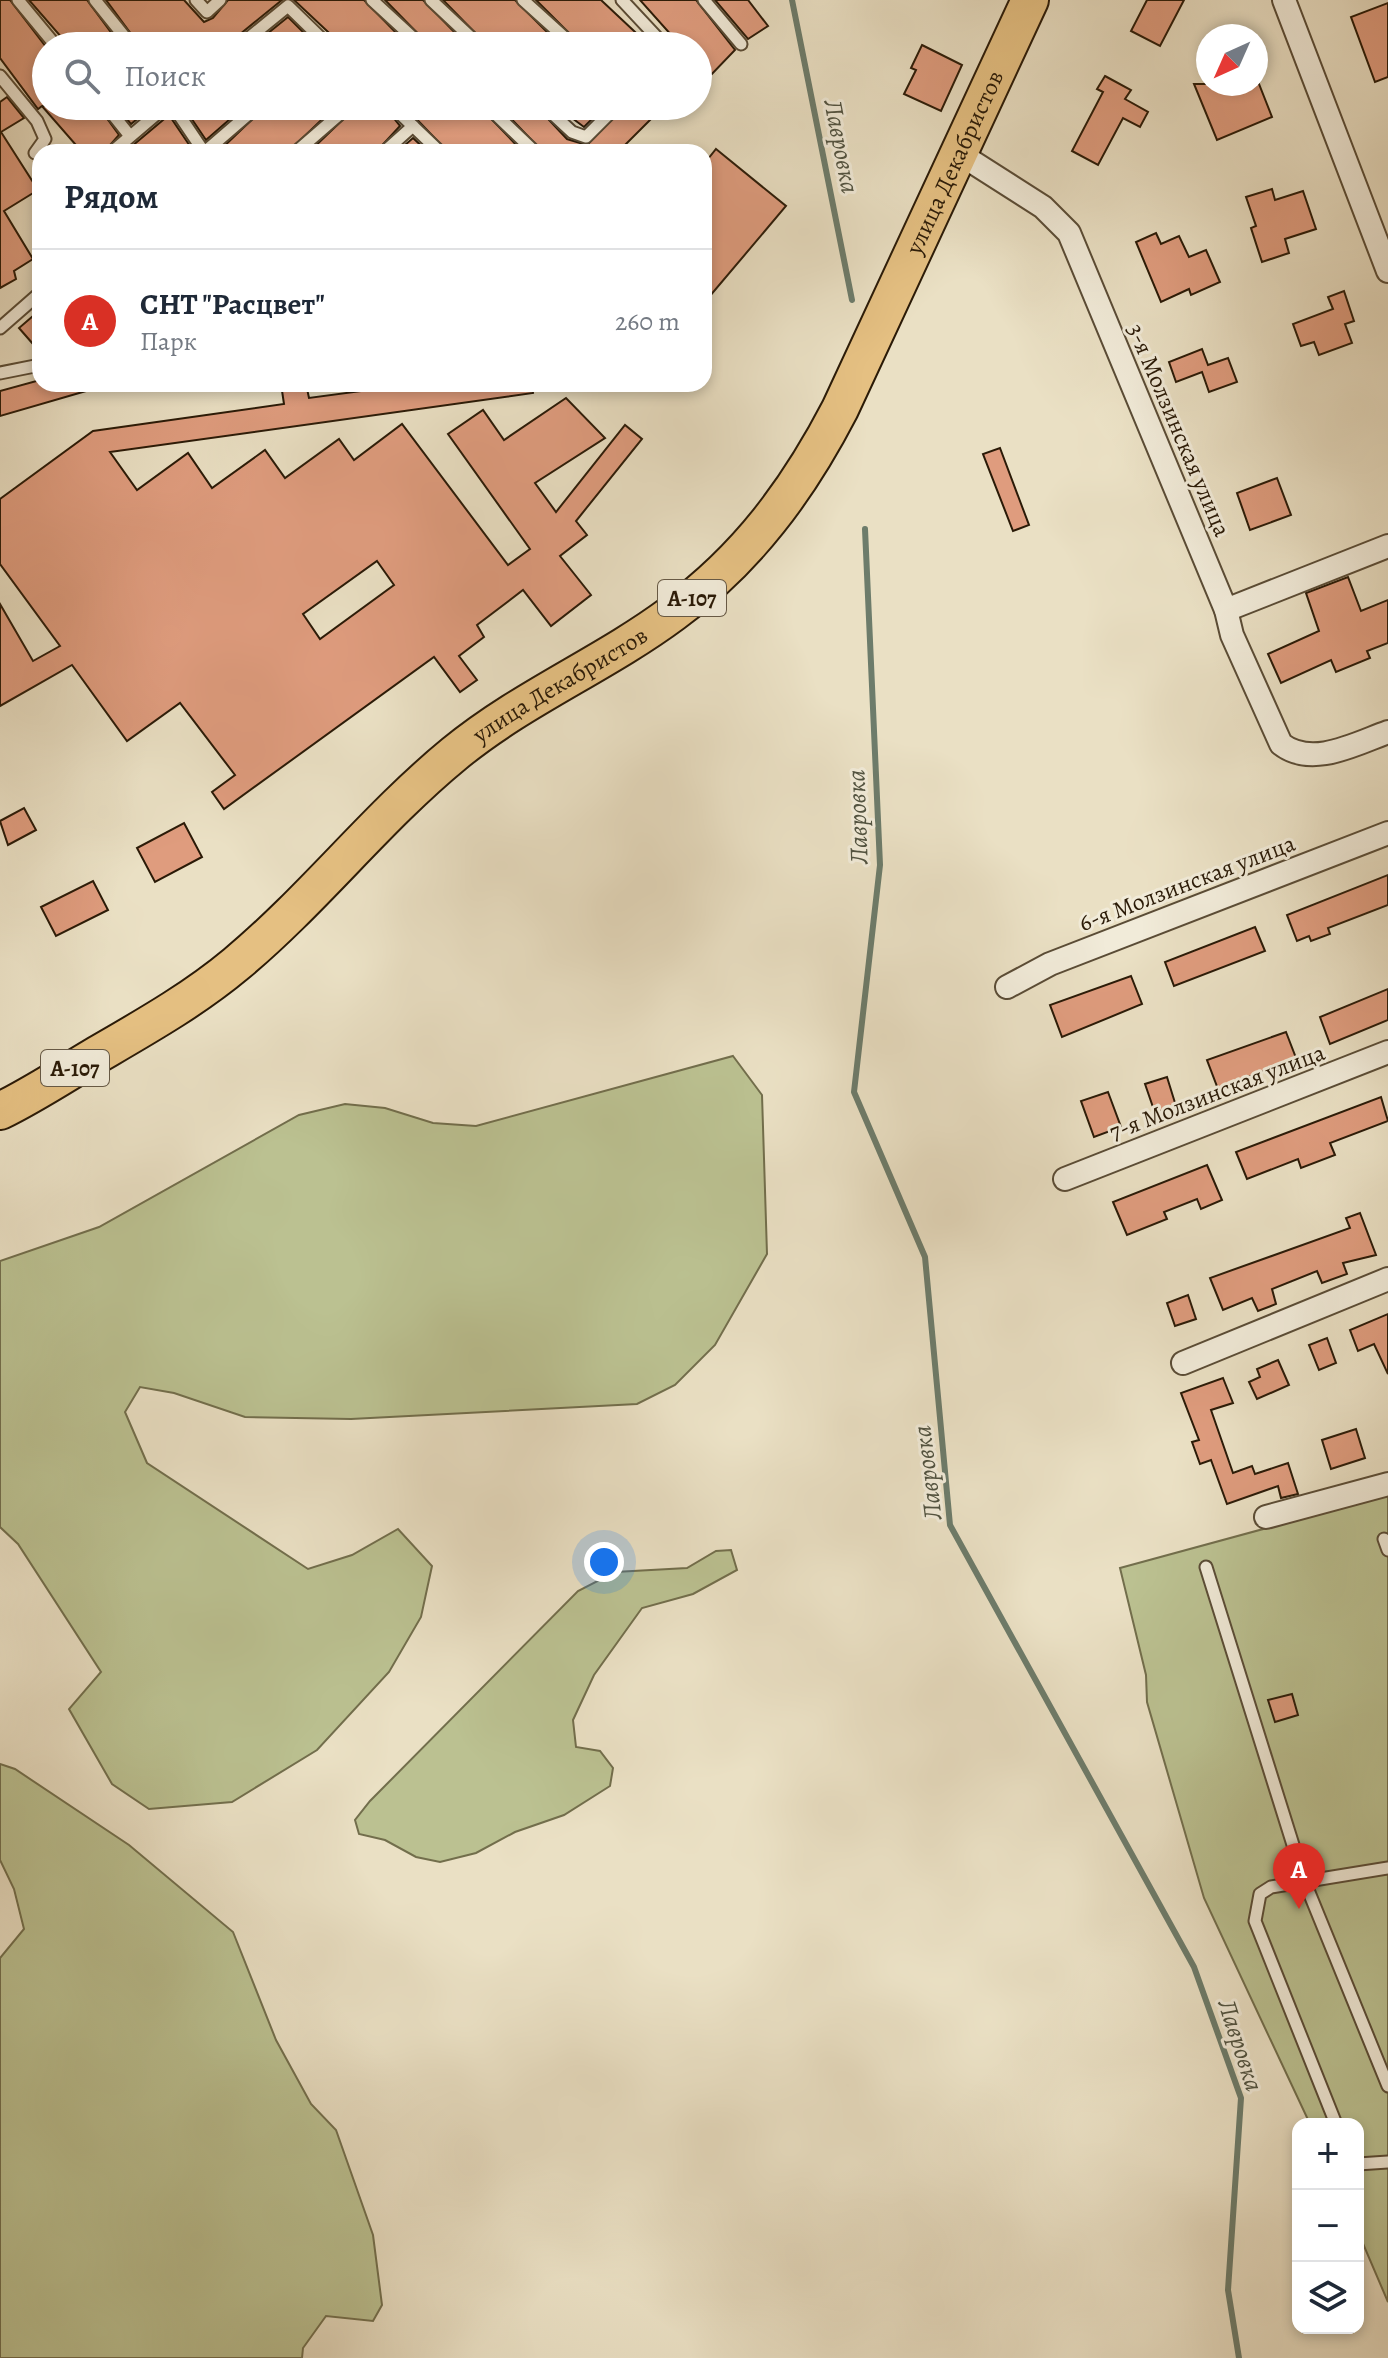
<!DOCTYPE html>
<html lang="ru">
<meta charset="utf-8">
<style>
:root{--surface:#fff;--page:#f6f6f7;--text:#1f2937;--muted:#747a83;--line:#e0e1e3;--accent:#d93025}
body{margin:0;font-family:Alegreya,serif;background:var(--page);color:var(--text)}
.controls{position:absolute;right:24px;bottom:24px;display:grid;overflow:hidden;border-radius:16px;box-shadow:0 4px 12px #0003}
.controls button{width:72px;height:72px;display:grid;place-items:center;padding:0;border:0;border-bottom:2px solid var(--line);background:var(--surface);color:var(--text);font:40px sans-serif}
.compass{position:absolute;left:1196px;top:24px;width:72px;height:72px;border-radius:50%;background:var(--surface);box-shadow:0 4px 12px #0003;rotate:225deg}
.you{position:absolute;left:604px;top:1562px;width:28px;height:28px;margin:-20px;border:6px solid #fff;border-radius:50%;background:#1a73e8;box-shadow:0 0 0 12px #1a73e833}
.badge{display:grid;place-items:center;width:52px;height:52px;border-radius:50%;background:var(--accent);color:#fff;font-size:26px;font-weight:700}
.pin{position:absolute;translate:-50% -66px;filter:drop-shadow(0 2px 4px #0008)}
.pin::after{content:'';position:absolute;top:42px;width:28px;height:24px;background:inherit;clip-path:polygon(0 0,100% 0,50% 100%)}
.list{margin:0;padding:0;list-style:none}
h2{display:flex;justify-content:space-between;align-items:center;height:104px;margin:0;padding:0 32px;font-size:34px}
h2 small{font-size:26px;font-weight:400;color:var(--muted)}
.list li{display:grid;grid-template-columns:52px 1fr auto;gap:24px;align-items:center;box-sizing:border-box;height:144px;padding:0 32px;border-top:2px solid var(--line)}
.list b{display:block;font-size:30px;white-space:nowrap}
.list p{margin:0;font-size:26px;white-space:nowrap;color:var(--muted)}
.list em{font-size:26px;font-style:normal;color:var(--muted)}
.icon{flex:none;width:44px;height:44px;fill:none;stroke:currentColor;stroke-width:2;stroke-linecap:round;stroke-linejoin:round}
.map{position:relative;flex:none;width:1388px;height:2358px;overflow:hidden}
.search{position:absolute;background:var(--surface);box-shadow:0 4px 12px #0003;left:32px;top:32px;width:680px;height:88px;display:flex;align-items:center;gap:20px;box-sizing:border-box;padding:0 28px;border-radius:44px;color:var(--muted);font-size:30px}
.panel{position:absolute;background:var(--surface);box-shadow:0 4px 12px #0003;left:32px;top:144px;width:680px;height:248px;border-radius:24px}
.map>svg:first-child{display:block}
</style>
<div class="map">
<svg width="1388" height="2358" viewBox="0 0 1388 2358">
<rect width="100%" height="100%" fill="#eae0c4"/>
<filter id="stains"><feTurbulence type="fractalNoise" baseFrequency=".0025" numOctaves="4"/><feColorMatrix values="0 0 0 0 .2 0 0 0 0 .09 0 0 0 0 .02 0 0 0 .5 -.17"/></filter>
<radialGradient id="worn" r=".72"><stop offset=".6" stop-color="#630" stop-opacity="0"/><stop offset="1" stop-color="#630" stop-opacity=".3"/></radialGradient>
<!-- green -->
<g fill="#bbc191" stroke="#726e4c" stroke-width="2">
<path d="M733,1056L762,1095L767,1254L715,1345L675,1385L637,1404L351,1419L245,1417L174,1393L140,1387L125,1412L147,1463L308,1569L352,1555L398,1529L432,1566L421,1617L389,1672L317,1750L232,1802L149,1809L112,1784L69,1709L101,1672L18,1544L0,1527V1261L99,1227L299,1115L345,1104L385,1108L433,1123L476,1126Z"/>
<path d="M1388,1495V2302L1358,2232V2124H1310L1204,1898L1147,1702L1146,1675L1120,1568Z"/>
<path d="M731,1550L737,1570L693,1594L642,1608L594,1675L573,1720L576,1747L600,1751L613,1768L610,1786L564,1815L515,1832L476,1853L440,1862L416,1857L385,1840L359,1834L355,1820L370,1801L578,1591L615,1572L687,1568L716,1551Z"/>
<path d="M0,1764L15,1769L129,1845L233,1932L276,2040L311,2104L336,2130L373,2235L382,2305L373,2321L326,2316L303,2348L302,2358H0V1958L24,1929L14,1889L0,1860Z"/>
</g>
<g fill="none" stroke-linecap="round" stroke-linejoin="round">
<!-- stream -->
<g stroke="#6d7c6b" stroke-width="6">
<path d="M792,0L852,300"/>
<path d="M865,529L880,865L854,1092L925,1257L950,1525L1194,1967L1241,2098L1228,2290L1239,2358"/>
</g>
</g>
<!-- building -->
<g fill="#df9c7e" stroke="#2a1a07" stroke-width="2" fill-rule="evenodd">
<path d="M0,0H10L46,47V104L43,106H98L119,135L104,152H82L42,106L38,109L0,58Z"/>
<path d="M29,0H87L121,46H69Z"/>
<path d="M106,0H184L204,22L213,18L228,0H282L234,39L231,46H140Z"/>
<path d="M294,0H364L409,46H343Z"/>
<path d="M385,0H423L468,46H430Z"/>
<path d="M443,0H515L561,46H488Z"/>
<path d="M536,0H601L650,46H582Z"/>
<path d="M640,0H696L735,50L709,77L698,64V46H681Z"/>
<path d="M715,0H748L768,26L748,39Z"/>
<path d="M1147,0H1184L1160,46L1131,31Z"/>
<path d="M1388,3V77L1375,82L1351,17Z"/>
<path d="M288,17L313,42L308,46H252Z"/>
<path d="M922,45L962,65L941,111L904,94L916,70L911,68Z"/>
<path d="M1105,76L1131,90L1125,99L1148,112L1140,127L1123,118L1098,165L1072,151L1103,92L1097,89Z"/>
<path d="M1194,84H1259L1272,117L1217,140Z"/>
<path d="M7,97L24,118L1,132L38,190L4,211L33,259L14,271L16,279L0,288V102Z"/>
<path d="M117,106H153L131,124Z"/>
<path d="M183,106H245L206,140Z"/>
<path d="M266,106H336L288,152H218Z"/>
<path d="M357,106H384L400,126L376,152H309Z"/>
<path d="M404,106H479L523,152H448Z"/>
<path d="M499,106H536L567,139L587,145L625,106H664L618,152H543Z"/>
<path d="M556,106H605L584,127Z"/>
<path d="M169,115L194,152H125Z"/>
<path d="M413,138L428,152H397Z"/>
<path d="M716,149L786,206L704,303V164Z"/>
<path d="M1272,189L1275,200L1303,191L1316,229L1285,239L1289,253L1262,262L1251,228L1256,226L1246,197Z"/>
<path d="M1156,233L1161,244L1179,236L1189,257L1206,250L1220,282L1191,295L1189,289L1161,302L1136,242Z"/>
<path d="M1344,291L1354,321L1345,324L1352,343L1319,355L1314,342L1301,346L1293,324L1333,309L1328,297Z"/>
<path d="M40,310V352L19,328Z"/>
<path d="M1202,349L1208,365L1228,358L1237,382L1209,392L1202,372L1176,382L1169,362Z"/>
<path d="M40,380V384H92L93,389L0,416V391Z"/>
<path d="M281,384H306L309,398L414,384H532L533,393L110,452L137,490L188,453L212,488L265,450L285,478L339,439L354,460L402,424L508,565L530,549L448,434L483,410L504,440L566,398L605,438L535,483L556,512L625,425L642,439L576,521L587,535L560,556L591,595L551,626L523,590L477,625L484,637L459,656L477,680L460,692L434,657L224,809L212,792L235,775L180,703L127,741L72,665L0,706V604L33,661L60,646L0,564V499L93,431L284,404ZM377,561L394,585L320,639L303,614Z"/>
<path d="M1000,448L1029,525L1013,531L983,454Z"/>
<path d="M1277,478L1291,515L1250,530L1237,493Z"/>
<path d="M1348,577L1361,611L1388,600V643L1367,651L1370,658L1336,672L1331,660L1281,683L1268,654L1319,631L1306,593Z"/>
<path d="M24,808L36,830L8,845L0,821Z"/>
<path d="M184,823L202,857L155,882L137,848Z"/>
<path d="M1388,875V905L1328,928L1330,934L1311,941L1309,936L1297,941L1287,915Z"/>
<path d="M93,881L108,910L56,936L41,907Z"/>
<path d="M1255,927L1265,951L1174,986L1165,962Z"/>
<path d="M1131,976L1142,1004L1062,1037L1050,1005Z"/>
<path d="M1388,989V1020L1330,1044L1320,1017Z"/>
<path d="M1286,1032L1296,1058L1218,1089L1207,1060Z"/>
<path d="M1167,1077L1176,1106L1155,1113L1145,1084Z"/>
<path d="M1108,1092L1121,1127L1094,1137L1081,1101Z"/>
<path d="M1381,1097L1388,1121L1330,1143L1335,1155L1301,1168L1298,1159L1247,1179L1236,1152Z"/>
<path d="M1207,1165L1222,1200L1201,1209L1197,1199L1164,1212L1167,1219L1127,1235L1113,1202Z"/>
<path d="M1360,1213L1376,1255L1343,1263L1347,1274L1322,1283L1317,1271L1272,1289L1276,1304L1258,1311L1252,1298L1223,1310L1210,1278L1350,1228L1346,1218Z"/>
<path d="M1188,1295L1196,1319L1175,1326L1167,1303Z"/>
<path d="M1388,1314V1374L1374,1344L1358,1351L1350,1330Z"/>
<path d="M1327,1338L1336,1363L1319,1370L1309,1345Z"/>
<path d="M1278,1360L1289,1385L1257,1399L1249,1382L1260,1377L1257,1369Z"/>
<path d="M1223,1378L1233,1403L1211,1410L1233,1473L1252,1466L1255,1474L1288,1463L1298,1494L1281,1498L1278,1486L1227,1504L1211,1460L1200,1464L1192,1442L1199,1440L1181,1393Z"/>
<path d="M1356,1429L1365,1458L1331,1469L1322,1440Z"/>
<path d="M1292,1694L1298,1715L1275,1722L1268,1700Z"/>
</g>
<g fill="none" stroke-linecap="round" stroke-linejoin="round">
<!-- service casing -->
<g stroke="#5a4c36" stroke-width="15">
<g id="service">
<path d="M18,0L56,46"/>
<path d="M95,0L132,46"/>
<path d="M196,0L207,12L220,0"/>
<path d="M372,0L422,46"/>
<path d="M431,0L480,46"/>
<path d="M523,0L574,46"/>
<path d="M622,0L665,46"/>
<path d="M704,0L741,44"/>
<path d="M239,46L288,6L329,46"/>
<path d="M0,76L37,121L45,139L35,153"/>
<path d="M106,106L130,136"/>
<path d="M173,106L204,152"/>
<path d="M392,106L440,152"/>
<path d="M487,106L535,152"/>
<path d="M544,106L572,132L586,137L617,106"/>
<path d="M207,150L258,106"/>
<path d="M112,152L166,106"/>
<path d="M296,152L349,106"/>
<path d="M384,152L413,126"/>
<path d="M0,328L40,293"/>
<path d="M0,373L40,365"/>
<path d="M1384,1539L1388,1550"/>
<path d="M1206,1567L1304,1880L1388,2086"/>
<path d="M1336,2124L1255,1921L1260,1894L1271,1887L1388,1868"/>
<path d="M1358,2164L1388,2162"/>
</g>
</g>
<!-- minor casing -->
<g stroke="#5a4c36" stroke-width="26">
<g id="minor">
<path d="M1284,0L1388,271"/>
<path d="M960,154L1043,207L1069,233L1226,610L1232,635L1281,744C1312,768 1355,744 1388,732"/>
<path d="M1226,610L1388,546"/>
<path d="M1007,987L1050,964L1388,833"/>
<path d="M1065,1179L1388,1052"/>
<path d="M1183,1363L1388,1279"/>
<path d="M1266,1517L1388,1484"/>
</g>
</g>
<!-- trunk casing -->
<g stroke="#2a1a07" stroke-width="40">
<g id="trunk">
<path id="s1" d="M0,1111C33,1095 63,1075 95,1056C143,1028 193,1000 236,964C314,899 376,818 454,754C522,698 603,665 673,613C747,559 798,490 840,409L1030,0"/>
</g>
</g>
<!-- service -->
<use href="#service" stroke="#f1ebd9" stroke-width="11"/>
<!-- minor -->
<use href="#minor" stroke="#f1ebd9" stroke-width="22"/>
<!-- trunk -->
<use href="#trunk" stroke="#e5c082" stroke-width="36"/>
</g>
<g text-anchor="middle" stroke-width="6" stroke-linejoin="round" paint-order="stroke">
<!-- shield labels -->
<g fill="#f1ebd9" stroke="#665946" stroke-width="2">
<rect x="658" y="580" width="68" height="36" rx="6"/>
<rect x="41" y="1050" width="68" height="36" rx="6"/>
</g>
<g font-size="22" font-weight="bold" fill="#2a1a07">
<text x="692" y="606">А-107</text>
<text x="75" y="1076">А-107</text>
</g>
<!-- street labels -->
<g font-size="24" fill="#2a1a07" stroke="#f1ebd9">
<text dy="8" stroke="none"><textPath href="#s1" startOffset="1380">улица Декабристов</textPath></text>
<text transform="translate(1179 430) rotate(67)" y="8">3-я Молзинская улица</text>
<text dy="8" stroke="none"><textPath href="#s1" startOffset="708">улица Декабристов</textPath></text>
<text transform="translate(1187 883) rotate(-21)" y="8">6-я Молзинская улица</text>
<text transform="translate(1217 1092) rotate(-21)" y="8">7-я Молзинская улица</text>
</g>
<!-- water labels -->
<g font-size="26" font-style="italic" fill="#515341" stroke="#f1ebd9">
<text transform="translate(842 146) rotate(79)" y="9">Лавровка</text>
<text transform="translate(857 817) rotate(-92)" y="9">Лавровка</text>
<text transform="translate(927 1473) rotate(-97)" y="9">Лавровка</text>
<text transform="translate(1241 2045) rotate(72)" y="9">Лавровка</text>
</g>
</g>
<rect width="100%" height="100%" filter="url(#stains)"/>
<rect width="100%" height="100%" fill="url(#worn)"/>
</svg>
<div class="controls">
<button>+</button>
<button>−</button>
<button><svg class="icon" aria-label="layers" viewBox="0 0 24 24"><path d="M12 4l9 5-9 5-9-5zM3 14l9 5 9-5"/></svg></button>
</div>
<svg class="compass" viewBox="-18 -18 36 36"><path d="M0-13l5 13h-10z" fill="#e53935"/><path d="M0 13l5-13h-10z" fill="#747a83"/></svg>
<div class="you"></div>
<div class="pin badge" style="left:1299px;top:1909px">A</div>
<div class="search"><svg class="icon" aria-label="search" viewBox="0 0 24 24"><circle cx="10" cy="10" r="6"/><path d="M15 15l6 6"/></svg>Поиск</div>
<section class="panel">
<h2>Рядом<small></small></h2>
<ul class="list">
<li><span class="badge">A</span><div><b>СНТ &quot;Расцвет&quot;</b><p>Парк</p></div><em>260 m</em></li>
</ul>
</section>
</div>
